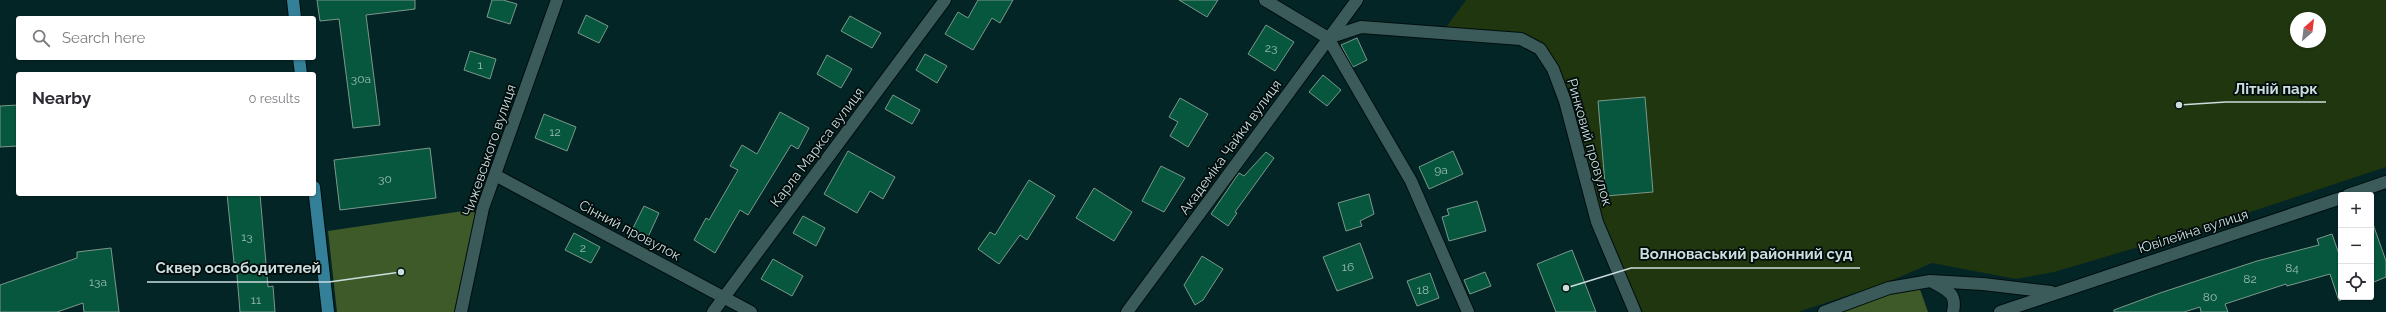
<!DOCTYPE html>
<meta charset="utf-8">
<style>
:root{--surface:#fff;--page:#f7f7f7;--text:#2b2b33;--muted:#7c7c81;--line:#e1e1e2}
body{margin:0;font-family:Raleway,sans-serif;background:var(--page);color:var(--text)}
.controls{position:absolute;right:12px;bottom:12px;display:grid;overflow:hidden;border-radius:4px;box-shadow:0 1px 3px #0004}
.controls button{width:36px;height:36px;display:grid;place-items:center;padding:0;border:0;border-bottom:1px solid var(--line);background:var(--surface);color:var(--text);font:20px sans-serif}
.compass{position:absolute;left:2290px;top:12px;width:36px;height:36px;border-radius:50%;background:var(--surface);box-shadow:0 1px 3px #0004;rotate:28deg}
.list{margin:0;padding:0;list-style:none}
h2{display:flex;justify-content:space-between;align-items:center;height:52px;margin:0;padding:0 16px;font-size:17px}
h2 small{font-size:13px;font-weight:400;color:var(--muted)}
.icon{flex:none;width:22px;height:22px;fill:none;stroke:currentColor;stroke-width:2;stroke-linecap:round;stroke-linejoin:round}
.map{position:relative;flex:none;width:2386px;height:312px;overflow:hidden}
.search{position:absolute;background:var(--surface);box-shadow:0 1px 3px #0004;left:16px;top:16px;width:300px;height:44px;display:flex;align-items:center;gap:10px;box-sizing:border-box;padding:0 14px;border-radius:4px;color:var(--muted);font-size:15px}
.panel{position:absolute;background:var(--surface);box-shadow:0 1px 3px #0004;left:16px;top:72px;width:300px;height:124px;border-radius:4px}
.map>svg:first-child{display:block}
</style>
<div class="map">
<svg width="2386" height="312" viewBox="0 0 2386 312">
<rect width="100%" height="100%" fill="#042526"/>
<!-- green -->
<path fill="#20360e" fill-rule="evenodd" d="M1466,0H2386V167L2199,229L2054,272L2016,279L1932,263L1888,282L1798,312H1643L1597,222L1553,69L1521,39L1442,33ZM2296,18H2320V42H2296Z"/>
<!-- forest -->
<g fill="#3e5a28">
<path d="M483,208L461,312H337L328,231Z"/>
<path d="M1917,281L1928,312H1830Z"/>
</g>
<!-- building -->
<g fill="#07573e" stroke="#7b988a">
<path d="M317,0H415V9L366,15L380,125L353,128L339,19L320,21Z"/>
<path d="M492,0H503L517,4L510,24L487,17Z"/>
<path d="M978,0H1013L1000,23L992,18L973,50L945,34L958,12L968,18Z"/>
<path d="M1179,0H1218L1207,17Z"/>
<path d="M586,15L608,26L599,43L578,33Z"/>
<path d="M850,16L881,33L872,48L841,31Z"/>
<path d="M1266,25L1294,42L1275,71L1248,54Z"/>
<path d="M1357,38L1367,60L1353,67L1341,45Z"/>
<path d="M470,51L496,59L490,79L464,70Z"/>
<path d="M925,54L947,66L937,83L916,70Z"/>
<path d="M827,55L852,69L841,88L817,74Z"/>
<path d="M1323,75L1341,90L1327,106L1309,92Z"/>
<path d="M893,95L920,110L912,124L885,109Z"/>
<path d="M1645,97L1653,192L1606,196L1598,101Z"/>
<path d="M1180,98L1208,114L1188,147L1170,136L1178,122L1169,117Z"/>
<path d="M18,105V146L0,147V106Z"/>
<path d="M780,112L809,128L798,149L791,145L748,215L740,210L715,253L694,240L706,218L709,220L738,170L730,166L742,145L757,154Z"/>
<path d="M544,114L576,127L567,151L535,138Z"/>
<path d="M430,148L436,198L340,210L334,160Z"/>
<path d="M848,151L895,177L883,199L870,191L857,213L824,194Z"/>
<path d="M1453,151L1463,174L1429,189L1419,167Z"/>
<path d="M1266,152L1274,158L1235,212L1237,213L1228,226L1211,214L1239,173L1244,176Z"/>
<path d="M1161,166L1185,178L1164,212L1142,201Z"/>
<path d="M1029,180L1055,196L1027,240L1020,235L999,264L978,249L990,232L995,235Z"/>
<path d="M1094,188L1132,212L1114,241L1076,218Z"/>
<path d="M227,194H260L268,287L273,286L275,312H240L236,263H234Z"/>
<path d="M1369,194L1374,214L1360,221L1362,226L1346,231L1338,203Z"/>
<path d="M1477,201L1486,231L1449,241L1442,217L1449,215L1447,209Z"/>
<path d="M644,206L659,213L648,237L632,230Z"/>
<path d="M803,216L825,228L816,246L793,233Z"/>
<path d="M2371,224H2373L2386,261V277L2374,282L2371,274Z"/>
<path d="M574,233L600,247L591,263L565,250Z"/>
<path d="M2332,234L2341,260V300L2339,301L2330,274L2287,286L2286,284L2225,304L2228,312H2201L2200,307L2184,312H2114V310L2160,293L2257,261L2319,245L2317,239Z"/>
<path d="M1360,243L1373,278L1337,291L1323,257Z"/>
<path d="M111,248L119,312H84L83,303L57,312H0V285L77,258V252Z"/>
<path d="M1572,250L1596,312H1556L1537,264Z"/>
<path d="M1202,256L1223,269L1203,300L1195,305L1184,285Z"/>
<path d="M773,259L803,276L792,296L761,279Z"/>
<path d="M1485,272L1491,286L1470,294L1464,280Z"/>
<path d="M1430,273L1439,298L1417,306L1407,281Z"/>
</g>
<g fill="none" stroke-linecap="round" stroke-linejoin="round">
<!-- minor casing -->
<g stroke="#000d0e" stroke-width="14">
<g id="minor">
<path d="M1265,0L1328,38L1411,181L1468,312"/>
<path d="M1328,38L1361,27L1521,39L1540,49L1553,69L1565,101L1597,222L1635,312"/>
<path d="M495,175L751,312"/>
<path d="M2348,195L2386,182"/>
<path d="M1933,282C1948,291 1957,293 1953,312"/>
<path d="M461,312L483,208L557,0"/>
<path d="M713,312L945,0"/>
<path d="M1127,312L1357,0"/>
<path d="M1824,312L1889,288L1930,281L1983,284L2051,292"/>
<path d="M2000,312L2341,198"/>
</g>
</g>
<!-- major casing -->
<g stroke="#000d0e" stroke-width="14">
<g id="major">
<path d="M293,0L295,18"/>
<path d="M299,58L301,74"/>
<path d="M314,187L328,312"/>
</g>
</g>
<!-- minor -->
<use href="#minor" stroke="#3b5b5b" stroke-width="12"/>
<!-- major -->
<use href="#major" stroke="#338098" stroke-width="12"/>
</g>
<g text-anchor="middle" stroke-width="3.5" stroke-linejoin="round" paint-order="stroke">
<!-- number labels -->
<g font-size="12" fill="#9abcb5">
<text x="1271" y="52">23</text>
<text x="480" y="69">1</text>
<text x="361" y="83">30а</text>
<text x="555" y="136">12</text>
<text x="1441" y="174">9а</text>
<text x="385" y="183">30</text>
<text x="247" y="241">13</text>
<text x="583" y="252">2</text>
<text x="1348" y="271">16</text>
<text x="2292" y="272">84</text>
<text x="2250" y="283">82</text>
<text x="98" y="286">13а</text>
<text x="1423" y="294">18</text>
<text x="2210" y="301">80</text>
<text x="256" y="304">11</text>
</g>
<!-- street labels -->
<g font-size="14" fill="#cbdddd" stroke="#020c0c">
<text transform="translate(1590 142) rotate(74)" y="5">Ринковий провулок</text>
<text transform="translate(817 147) rotate(-53)" y="5">Карла Маркса вулиця</text>
<text transform="translate(1230 147) rotate(-54)" y="5">Академіка Чайки вулиця</text>
<text transform="translate(489 150) rotate(-71)" y="5">Чижевського вулиця</text>
<text transform="translate(630 230) rotate(28)" y="5">Сінний провулок</text>
<text transform="translate(2193 231) rotate(-18)" y="5">Ювілейна вулиця</text>
</g>
</g>
<!-- callouts -->
<path fill="none" stroke="#cbdddd" stroke-width="1.5" d="M2179 105L2226 102H2326M1566 288L1631 268H1860M401 272L329 282H147"/>
<g fill="#cbdddd" stroke="#020c0c" stroke-width="1.5">
<circle cx="2179" cy="105" r="4"/>
<circle cx="1566" cy="288" r="4"/>
<circle cx="401" cy="272" r="4"/>
</g>
<g font-size="15" text-anchor="middle" font-weight="bold" fill="#cbdddd" stroke="#020c0c" stroke-width="3.5" stroke-linejoin="round" paint-order="stroke">
<text x="2276" y="94">Літній парк</text>
<text x="1746" y="259">Волноваський районний суд</text>
<text x="238" y="273">Сквер освободителей</text>
</g>
</svg>
<div class="controls">
<button>+</button>
<button>−</button>
<button><svg class="icon" aria-label="locate" viewBox="0 0 24 24"><circle cx="12" cy="12" r="6"/><path d="M12 2v4M12 18v4M2 12h4M18 12h4"/></svg></button>
</div>
<svg class="compass" viewBox="-18 -18 36 36"><path d="M0-13l5 13h-10z" fill="#e53935"/><path d="M0 13l5-13h-10z" fill="#7c7c81"/></svg>
<div class="search"><svg class="icon" aria-label="search" viewBox="0 0 24 24"><circle cx="10" cy="10" r="6"/><path d="M15 15l6 6"/></svg>Search here</div>
<section class="panel">
<h2>Nearby<small>0 results</small></h2>
<ul class="list">
</ul>
</section>
</div>
